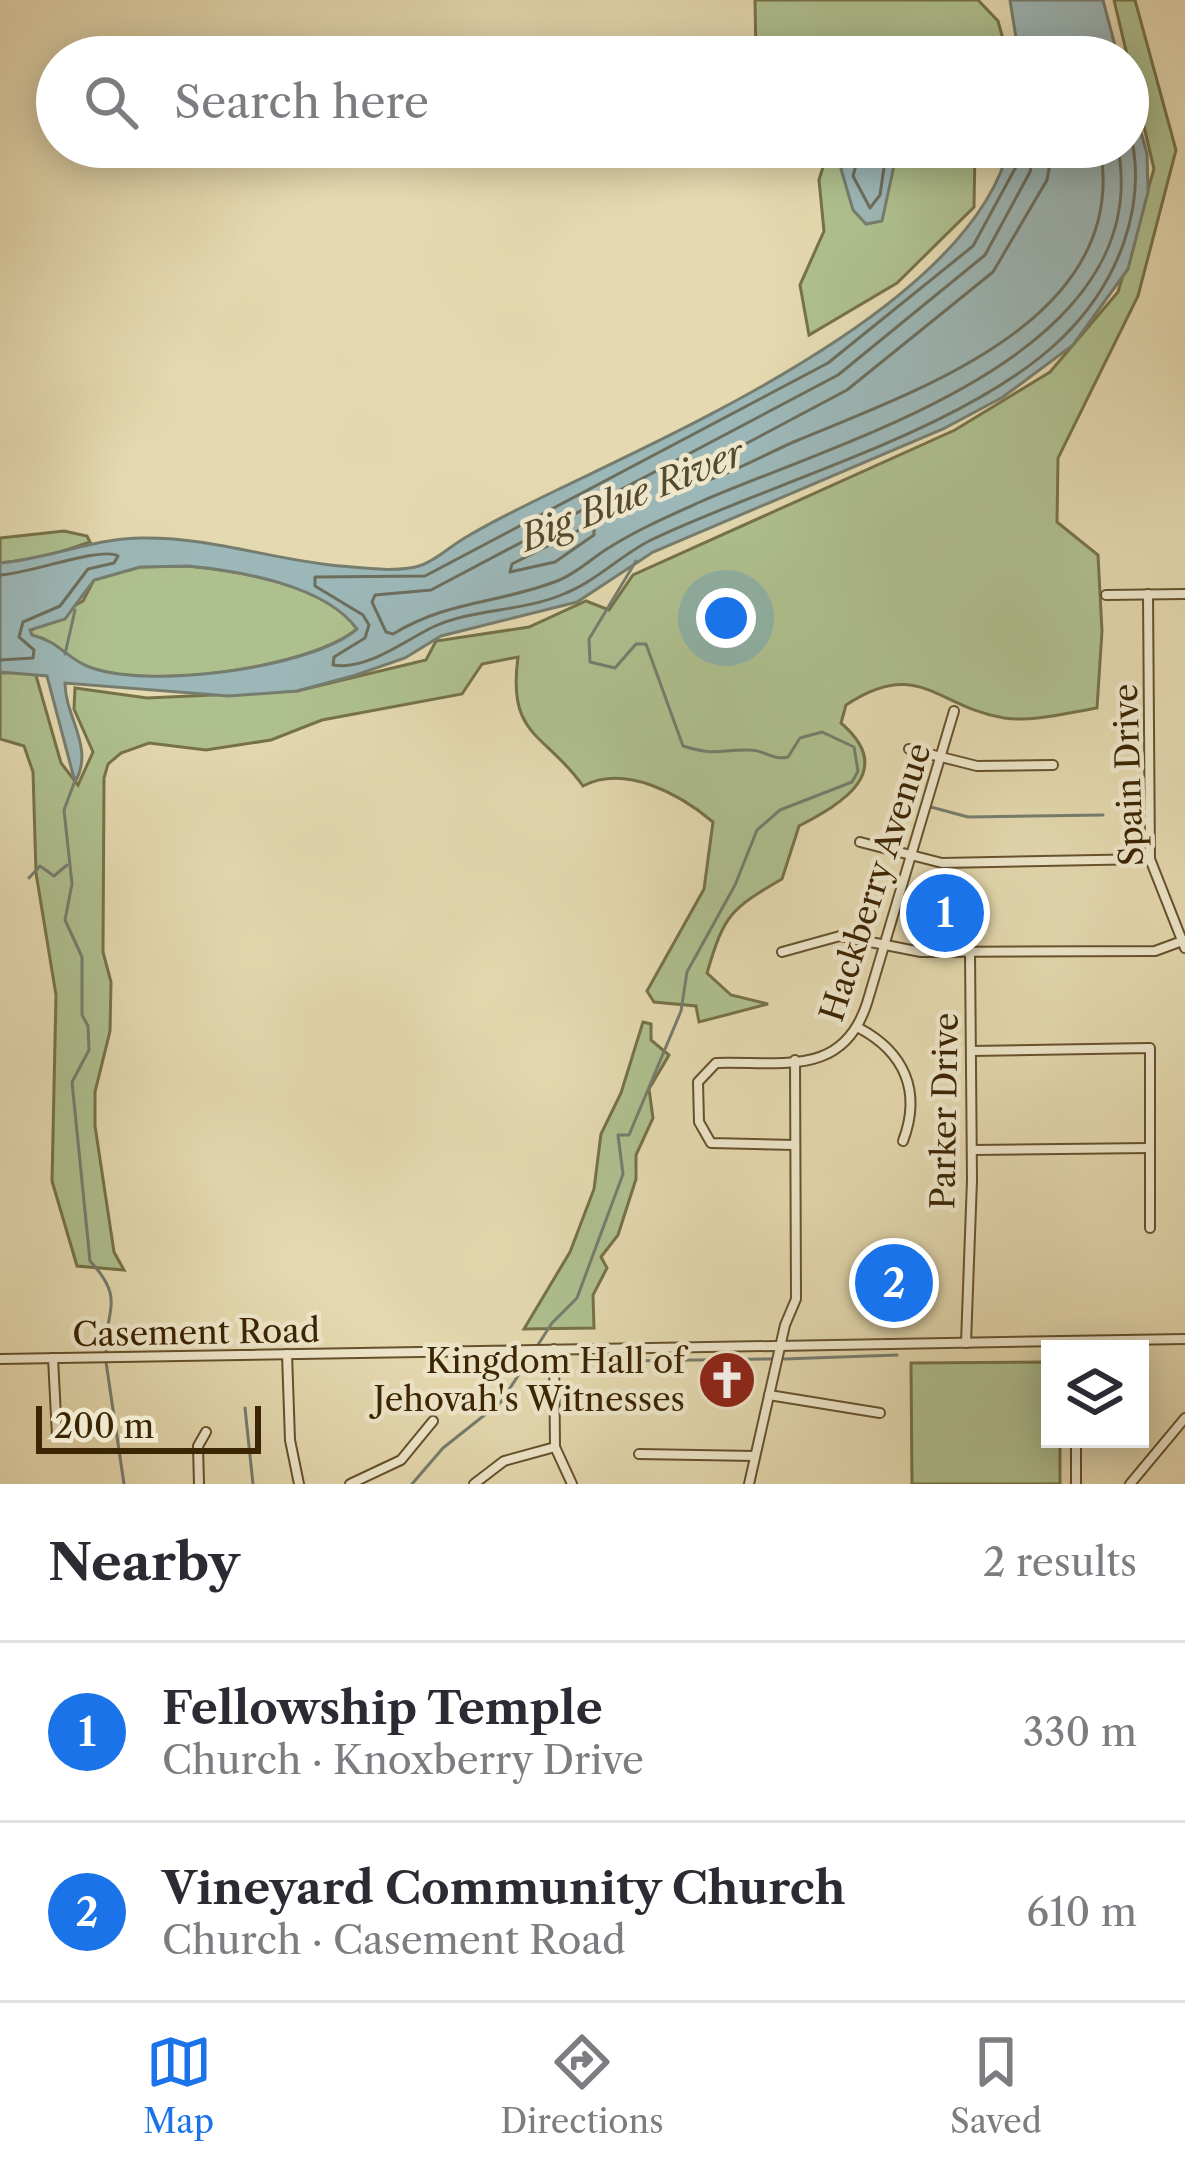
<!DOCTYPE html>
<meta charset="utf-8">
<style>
:root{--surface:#fff;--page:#f2f2f3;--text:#2b2b33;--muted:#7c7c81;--line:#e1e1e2;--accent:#1a73e8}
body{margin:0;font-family:"Libre Caslon Text",serif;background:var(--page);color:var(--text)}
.controls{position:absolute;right:36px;bottom:36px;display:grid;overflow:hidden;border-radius:0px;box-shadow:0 6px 30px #0003}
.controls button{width:108px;height:108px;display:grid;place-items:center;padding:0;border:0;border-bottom:3px solid var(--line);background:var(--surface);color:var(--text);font:60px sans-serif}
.scale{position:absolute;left:36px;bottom:30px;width:225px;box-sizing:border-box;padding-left:12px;border:6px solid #3c2502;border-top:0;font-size:33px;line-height:42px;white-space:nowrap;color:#3c2502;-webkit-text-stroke:9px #eee6cb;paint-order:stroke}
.you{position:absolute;left:726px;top:618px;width:42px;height:42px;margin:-30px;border:9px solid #fff;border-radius:50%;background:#1a73e8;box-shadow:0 0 0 18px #1a73e833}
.badge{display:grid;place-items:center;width:78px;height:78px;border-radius:50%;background:var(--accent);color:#fff;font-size:39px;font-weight:700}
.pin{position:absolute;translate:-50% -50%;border:6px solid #fff;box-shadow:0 3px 12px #0006}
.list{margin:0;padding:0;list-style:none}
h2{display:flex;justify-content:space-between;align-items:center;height:156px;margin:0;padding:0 48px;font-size:51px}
h2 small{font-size:39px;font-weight:400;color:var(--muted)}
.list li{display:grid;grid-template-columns:78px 1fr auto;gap:36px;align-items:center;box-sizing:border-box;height:180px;padding:0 48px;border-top:3px solid var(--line)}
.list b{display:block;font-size:45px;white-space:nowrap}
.list p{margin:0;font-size:39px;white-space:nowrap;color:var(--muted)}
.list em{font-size:39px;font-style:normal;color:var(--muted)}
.icon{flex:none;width:66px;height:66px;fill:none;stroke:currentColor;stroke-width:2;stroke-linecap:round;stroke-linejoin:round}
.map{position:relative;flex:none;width:1185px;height:1484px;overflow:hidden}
.search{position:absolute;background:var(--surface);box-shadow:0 6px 30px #0003;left:36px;right:36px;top:36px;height:132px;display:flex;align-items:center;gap:30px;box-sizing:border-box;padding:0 42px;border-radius:66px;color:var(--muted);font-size:45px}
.sheet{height:516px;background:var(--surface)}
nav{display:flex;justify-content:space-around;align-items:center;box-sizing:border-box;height:168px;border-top:3px solid var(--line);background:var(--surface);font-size:33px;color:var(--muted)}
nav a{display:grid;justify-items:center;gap:6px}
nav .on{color:var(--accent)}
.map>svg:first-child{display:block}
</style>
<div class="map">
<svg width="1185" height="1484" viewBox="0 0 1185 1484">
<rect width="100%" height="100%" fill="#e5d9af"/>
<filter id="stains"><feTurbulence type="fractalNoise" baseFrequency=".00167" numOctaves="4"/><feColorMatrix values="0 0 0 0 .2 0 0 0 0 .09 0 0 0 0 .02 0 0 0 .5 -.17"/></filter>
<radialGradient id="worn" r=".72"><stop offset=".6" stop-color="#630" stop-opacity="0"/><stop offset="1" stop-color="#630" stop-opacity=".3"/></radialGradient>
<!-- green -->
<g fill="#afc08f" stroke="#767248" stroke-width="3">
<path d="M755,0H978L998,21L1008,57H756Z"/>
<path d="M1114,0H1135L1176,150L1138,296L1058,458L1057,522L1098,555L1102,631L1097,708C1067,713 1033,722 1004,718C937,707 919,657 846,705L841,723C897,771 843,803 799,826L782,879C730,909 724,915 707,973L731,995L768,1004L699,1022L696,1006L654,1002L647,991L704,889L713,822C680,794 625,764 583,786C545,732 507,738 518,657L482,664L462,694L322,720L271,740L206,750L149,743L121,753L108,764L104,778L103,952L111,982L110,1031L95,1092V1126L114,1252L124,1270L77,1266L52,1181L56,995L36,873L33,772L24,746L0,739V673L35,672L61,763L78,785L93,752L74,709L75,688L147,698L297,691L426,660L436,641L529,627L586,601L609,610L633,575L955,430L1050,372L1118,292L1154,169Z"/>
<path d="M755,147H852L847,155L898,147H975L974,207L897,283L809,335L800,285L824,231L819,180L827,154L755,155Z"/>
<path d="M64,531L87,536L90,542L43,558L0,563V538Z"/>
<path d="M188,566C239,571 327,585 357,629C311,668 143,691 87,667C67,658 56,640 32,636L30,631L83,601L94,580L140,567Z"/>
<path d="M643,1022L651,1024V1040L669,1055L649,1089L653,1118L636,1155V1179L618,1235L601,1257L607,1268L593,1295L594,1328L524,1329L570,1252L594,1189L601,1134L621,1093Z"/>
<path d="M1050,1362V1439H1060V1484H912L911,1363Z"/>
</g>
<!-- water -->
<g fill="#9cb7b7" stroke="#767d6f" stroke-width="3" fill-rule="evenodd">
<path d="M1010,0H1103L1118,57H1019Z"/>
<path d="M1128,85L1147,154L1148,192L1128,269L1073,345L1003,397L943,429L653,552L577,602L441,636L405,658L356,675L297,691L229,696L65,683C65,717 95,748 75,782L47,676L0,672V563C49,559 93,538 143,538C211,537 273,560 340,566C363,568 400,573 422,565C438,559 453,544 468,536C497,519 528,504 557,490C691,425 972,301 1009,147H1128ZM188,566C240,571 325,585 357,629C311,669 143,690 87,666C67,658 58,641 32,635L30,630L65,619L94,580L140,567Z"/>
<path d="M852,147H898L882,221L866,224L853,210L841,169Z"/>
</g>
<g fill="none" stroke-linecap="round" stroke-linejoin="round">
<!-- shore -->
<g stroke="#6c6e5c" stroke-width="3">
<path d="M861,147L853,176L870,208L880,195L887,147"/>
<path d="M1020,147L1017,165L973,246L828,363L425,576L315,577V586L363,615L369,625L365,638L334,657L333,665C366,671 404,641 433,627C474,608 524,612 566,593C596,581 621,555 651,540C772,482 967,430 1061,339C1118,284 1151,203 1128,124"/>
<path d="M1035,147L1030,172L985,255L838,375L431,590L375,595L372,602L386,632L393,634C449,600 498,604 557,581C576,574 593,557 610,547C639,529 669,516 700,502C843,439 1157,357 1118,147"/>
<path d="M1053,147L1047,180L993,272L847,390L687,475L686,484C709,486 771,451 796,441C918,390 1132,319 1100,147"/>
<path d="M587,526L594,528V535L555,562L510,572L512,564Z"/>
<path d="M0,575C28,574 102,546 118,556L114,563L88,569L60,606L23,622L19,637L34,650L33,658L0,660"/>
</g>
<!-- stream -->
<g stroke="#767d6f" stroke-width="3">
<path d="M65,654L75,610"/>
<path d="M76,778L64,810L72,884L65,920L82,957V1015L88,1026L89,1050L72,1082L90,1261C126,1300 105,1308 106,1352"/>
<path d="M931,807L968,817L1103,815"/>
<path d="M29,878L40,866L54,876L67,865"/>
<path d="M784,1359L897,1355"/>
<path d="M624,1361L771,1359"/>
<path d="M106,1362L124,1484"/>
<path d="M245,1408L253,1484"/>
<path d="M412,1484L443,1448L501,1402L552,1323L577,1298L623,1174L618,1135H629L681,1011L687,972L735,885L757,830L780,810L852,782L858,771L854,747L822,732L800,738L788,757C773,761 765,750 750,750C720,749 719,757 683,746L646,644H636L615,668L590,662L589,639L636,561"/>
</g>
<!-- minor casing -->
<g stroke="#66522d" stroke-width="12">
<g id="minor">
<path d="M1148,594L1150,859L1185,948"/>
<path d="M1106,595L1185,594"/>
<path d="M909,749L977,766L1053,765"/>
<path d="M860,842L942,863L1150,859"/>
<path d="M782,952L840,936L921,952L1155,951L1185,940"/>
<path d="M859,1028C904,1052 922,1091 903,1141"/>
<path d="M971,1051L1150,1048V1228"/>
<path d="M795,1145L711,1143L699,1122L698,1082L716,1063C782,1061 843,1078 867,1003L954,711"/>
<path d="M972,1150L1150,1148"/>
<path d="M966,1343L972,1180L970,952"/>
<path d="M554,1349L555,1447L572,1484"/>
<path d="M287,1354L290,1440L299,1484"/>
<path d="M53,1358L57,1436"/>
<path d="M0,1359L1185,1339"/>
<path d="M769,1395L880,1413"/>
<path d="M639,1454L755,1456"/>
<path d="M199,1484L198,1446L206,1432"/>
<path d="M350,1484L401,1460L433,1421"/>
<path d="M474,1484L504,1461L555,1447"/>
<path d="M749,1484L785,1325L796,1299L795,1060"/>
<path d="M1076,1484V1439"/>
<path d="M1130,1484L1185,1418"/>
</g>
</g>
<!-- minor -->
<use href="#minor" stroke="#eee6cb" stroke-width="8"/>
</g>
<!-- icons -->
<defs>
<g id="church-disc" transform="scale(3)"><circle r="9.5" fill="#8f2418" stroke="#eee6cb"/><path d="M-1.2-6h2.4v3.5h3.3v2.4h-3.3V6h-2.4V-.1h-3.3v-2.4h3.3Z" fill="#fff"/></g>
</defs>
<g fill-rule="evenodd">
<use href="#church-disc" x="727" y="1380"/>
</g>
<g text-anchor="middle" stroke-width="9" stroke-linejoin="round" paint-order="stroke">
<!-- street labels -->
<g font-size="33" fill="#3c2502" stroke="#eee6cb">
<text transform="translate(1128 775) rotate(-92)" y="12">Spain Drive</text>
<text transform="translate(875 882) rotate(-72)" y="12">Hackberry Avenue</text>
<text transform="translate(944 1111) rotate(-89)" y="12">Parker Drive</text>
<text transform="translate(196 1332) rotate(-1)" y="12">Casement Road</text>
</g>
<!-- poi labels -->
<g font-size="33" fill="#3c2502" stroke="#eee6cb" text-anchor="end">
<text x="685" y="1373">Kingdom Hall of<tspan x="685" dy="38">Jehovah's Witnesses</tspan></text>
</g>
<!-- water labels -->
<g font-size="36" font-style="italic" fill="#544a2f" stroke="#eee6cb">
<text transform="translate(632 495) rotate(-22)" y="13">Big Blue River</text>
</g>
</g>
<rect width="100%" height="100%" filter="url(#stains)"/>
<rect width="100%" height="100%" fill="url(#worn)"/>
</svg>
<div class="controls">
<button><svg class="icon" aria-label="layers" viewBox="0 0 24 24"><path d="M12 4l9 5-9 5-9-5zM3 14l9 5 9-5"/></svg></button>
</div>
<div class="scale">200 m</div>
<div class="you"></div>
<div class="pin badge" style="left:945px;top:913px">1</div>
<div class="pin badge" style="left:894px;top:1283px">2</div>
<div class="search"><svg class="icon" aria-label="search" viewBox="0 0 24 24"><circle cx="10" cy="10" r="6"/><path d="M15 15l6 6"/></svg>Search here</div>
</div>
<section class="sheet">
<h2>Nearby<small>2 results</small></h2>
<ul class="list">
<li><span class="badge">1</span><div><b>Fellowship Temple</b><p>Church · Knoxberry Drive</p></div><em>330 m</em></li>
<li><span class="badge">2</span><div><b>Vineyard Community Church</b><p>Church · Casement Road</p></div><em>610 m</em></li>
</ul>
</section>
<nav>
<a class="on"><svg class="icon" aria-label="map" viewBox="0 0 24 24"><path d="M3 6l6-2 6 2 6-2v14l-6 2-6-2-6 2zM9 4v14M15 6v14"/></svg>Map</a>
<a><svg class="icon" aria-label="directions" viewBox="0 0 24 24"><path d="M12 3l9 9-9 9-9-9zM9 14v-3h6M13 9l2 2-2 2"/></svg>Directions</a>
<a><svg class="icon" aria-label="saved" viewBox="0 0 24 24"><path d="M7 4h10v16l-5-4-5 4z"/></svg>Saved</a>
</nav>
